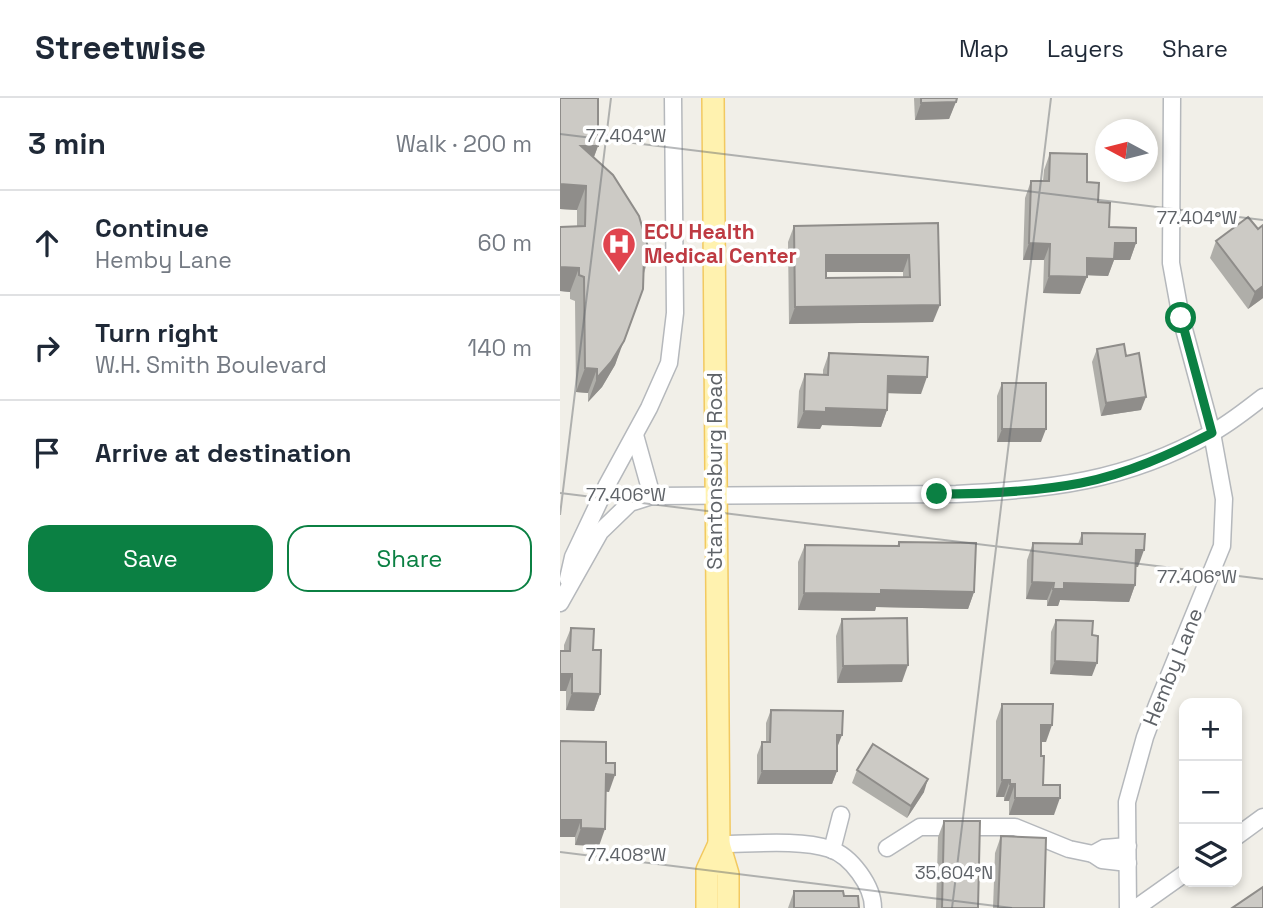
<!DOCTYPE html>
<meta charset="utf-8">
<style>
:root{--surface:#fff;--page:#f2f2f3;--text:#1f2937;--muted:#747a83;--line:#e0e1e3;--accent:#0b8043}
body{margin:0;font-family:"Space Grotesk",sans-serif;background:var(--page);color:var(--text)}
.controls{position:absolute;right:21px;bottom:21px;display:grid;overflow:hidden;border-radius:14px;box-shadow:0 4px 10px #0003}
.controls button{width:63px;height:63px;display:grid;place-items:center;padding:0;border:0;border-bottom:2px solid var(--line);background:var(--surface);color:var(--text);font:35px sans-serif}
.compass{position:absolute;left:535px;top:21px;width:63px;height:63px;border-radius:50%;background:var(--surface);box-shadow:0 4px 10px #0003;rotate:277deg}
.stop{position:absolute;width:21px;height:21px;margin:-16px;border:5px solid #0b8043;border-radius:50%;background:#fff}
.stop.end{background:#0b8043;border-color:#fff;box-shadow:0 2px 7px #0008}
.list{margin:0;padding:0;list-style:none}
h2{display:flex;justify-content:space-between;align-items:center;height:91px;margin:0;padding:0 28px;font-size:30px}
h2 small{font-size:23px;font-weight:400;color:var(--muted)}
.list li{display:grid;grid-template-columns:46px 1fr auto;gap:21px;align-items:center;box-sizing:border-box;height:105px;padding:0 28px;border-top:2px solid var(--line)}
.list b{display:block;font-size:26px;white-space:nowrap}
.list p{margin:0;font-size:23px;white-space:nowrap;color:var(--muted)}
.list em{font-size:23px;font-style:normal;color:var(--muted)}
.actions{display:flex;gap:14px;padding:21px 28px}
.actions a{flex:1;padding:16px 0;border:2px solid var(--accent);border-radius:21px;text-align:center;font-size:24px;color:var(--accent)}
.actions .main{background:var(--accent);color:#fff}
.icon{flex:none;width:38px;height:38px;fill:none;stroke:currentColor;stroke-width:2;stroke-linecap:round;stroke-linejoin:round}
.map{position:relative;flex:none;width:703px;height:810px;overflow:hidden}
header{display:flex;align-items:center;gap:42px;box-sizing:border-box;height:98px;padding:0 35px;background:var(--surface);border-bottom:2px solid var(--line)}
header strong{font-size:33px}
nav{display:flex;gap:38px;margin-inline-start:auto;font-size:24px}
main{display:flex}
aside{flex:1;background:var(--surface)}
.map>svg:first-child{display:block}
</style>
<header>
<strong>Streetwise</strong>
<nav><a>Map</a><a>Layers</a><a>Share</a></nav>
</header>
<main>
<aside>
<h2>3 min<small>Walk · 200 m</small></h2>
<ul class="list">
<li><svg class="icon" aria-label="ahead" viewBox="0 0 24 24"><path d="M12 20V5M6 11l6-6 6 6"/></svg><div><b>Continue</b><p>Hemby Lane</p></div><em>60 m</em></li>
<li><svg class="icon" aria-label="right" viewBox="0 0 24 24"><path d="M7 20v-9h11M14 6l5 5-5 5"/></svg><div><b>Turn right</b><p>W.H. Smith Boulevard</p></div><em>140 m</em></li>
<li><svg class="icon" aria-label="arrive" viewBox="0 0 24 24"><path d="M6 21V4h12l-3 4 3 4H6"/></svg><div><b>Arrive at destination</b></div></li>
</ul>
<div class="actions"><a class="main">Save</a><a>Share</a></div>
</aside>
<div class="map">
<svg width="703" height="810" viewBox="0 0 703 810">
<rect width="100%" height="100%" fill="#f1efe8"/>
<g fill="none" stroke-linecap="round" stroke-linejoin="round">
<!-- minor casing -->
<g stroke="#b5b8bc" stroke-width="19">
<g id="minor">
<path d="M75,337L92,398"/>
<path d="M8,481L13,459L47,387L89,310L109,265L115,215L113,0"/>
<path d="M0,505L40,434L70,405L92,398L396,396C488,392 567,383 650,336C669,326 686,312 703,299"/>
<path d="M677,738L703,719"/>
<path d="M159,746C192,746 239,741 270,751C291,758 313,788 313,810"/>
<path d="M568,748L544,750L533,756L542,762L568,765"/>
<path d="M327,750L360,729H455L509,751L533,756"/>
<path d="M272,752L281,717"/>
<path d="M568,810L567,704L585,639L597,607L662,448L664,401L652,335L621,220L611,165L612,0"/>
<path d="M576,810L624,776"/>
</g>
</g>
<!-- major casing -->
<g stroke="#f2c960" stroke-width="24">
<g id="major">
<path d="M153,0L159,746L168,776V810"/>
<path d="M147,810V772L159,746"/>
</g>
</g>
<!-- minor -->
<use href="#minor" stroke="#fff" stroke-width="16"/>
<!-- major -->
<use href="#major" stroke="#fff2af" stroke-width="21"/>
</g>
<!-- wall -->
<g fill="#afaea9" fill-rule="evenodd">
<path d="M354,0H397L389,21L355,22Z"/>
<path d="M38,48L34,59L90,156L55,267L42,289L28,304V295L16,294L15,203L10,201V194L0,193V129L17,128V112L0,111Z"/>
<path d="M490,55L527,84L538,104L549,129L576,145L570,162H554L548,178L527,177L520,196L483,195L484,162H463L465,100L471,83H483L484,72Z"/>
<path d="M378,125L373,224L229,226L228,144L234,128ZM266,174H343V179L266,180Z"/>
<path d="M698,131L703,200L688,211L650,160L656,143Z"/>
<path d="M537,251L566,258L581,312L541,318L532,264Z"/>
<path d="M269,255L361,296L328,295L327,312L321,329L262,327L260,331L237,330L239,293L245,276L263,277V272Z"/>
<path d="M442,285L481,344H437V298Z"/>
<path d="M522,435L578,469H575V487L569,504L500,502L498,508H487V502L466,501L467,462L473,445L518,446Z"/>
<path d="M339,444L414,494L408,511L316,509L315,513L238,512V464L245,447L337,448Z"/>
<path d="M282,521L342,584L277,585L276,538Z"/>
<path d="M496,522L532,578L490,576L491,534Z"/>
<path d="M11,530L33,552L40,596L34,613L6,612V593H0V553H4V547Z"/>
<path d="M442,606L486,644H481V658L483,687L494,717H449V703H444V699H436V623Z"/>
<path d="M211,612L277,650V673L272,686H197V657L202,644H206V625Z"/>
<path d="M0,643L46,665L49,694L46,693L39,748L15,747V739H0Z"/>
<path d="M297,672L364,694L347,720L292,685Z"/>
<path d="M384,723L418,810H376L378,739Z"/>
<path d="M441,738L484,810H433L435,755Z"/>
<path d="M234,793L284,798L299,810H228Z"/>
</g>
<!-- shaded-wall -->
<g fill="#8f8d8a">
<path d="M396,4L389,21L355,22L361,5Z"/>
<path d="M21,48H38L29,72Z"/>
<path d="M0,86L26,88L17,112L0,111Z"/>
<path d="M469,145L490,146L484,162H463Z"/>
<path d="M555,145H576L570,162H554L548,178L521,177L527,160Z"/>
<path d="M90,156L81,180L84,159Z"/>
<path d="M266,157H349L343,174H260Z"/>
<path d="M0,169L19,170L10,194L0,193Z"/>
<path d="M489,178L527,179L520,196L483,195Z"/>
<path d="M703,188V200L688,211L695,194Z"/>
<path d="M83,191L55,267L42,289L28,304L37,280Z"/>
<path d="M380,207L373,224L229,226L235,209Z"/>
<path d="M25,270L37,271L28,295L16,294Z"/>
<path d="M328,278L367,279L361,296L322,295Z"/>
<path d="M586,299L581,312L541,318L546,305Z"/>
<path d="M266,310L327,312L321,329L262,327L260,331L237,330L244,313Z"/>
<path d="M442,331H486L481,344H437Z"/>
<path d="M576,452H584L578,469H570Z"/>
<path d="M472,484L494,485L487,502L466,501Z"/>
<path d="M504,485L575,487L569,504L500,502L498,508H487L493,491Z"/>
<path d="M321,492L414,494L408,511L316,509L315,513L238,512L244,495Z"/>
<path d="M495,563L537,565L532,578L490,576Z"/>
<path d="M348,567L342,584L277,585L283,568Z"/>
<path d="M0,576H12L6,593H0Z"/>
<path d="M12,595L40,596L34,613L6,612Z"/>
<path d="M481,627H492L486,644H474Z"/>
<path d="M277,637H282L277,650Z"/>
<path d="M202,673H277L272,686H197Z"/>
<path d="M46,676L55,677L49,694L40,693Z"/>
<path d="M368,681L364,694L347,720L351,708Z"/>
<path d="M442,682H450L444,699H436Z"/>
<path d="M450,686H455L449,703H444Z"/>
<path d="M455,700H500L494,717H449Z"/>
<path d="M0,722H21L15,739H0Z"/>
<path d="M21,730L45,731L39,748L15,747Z"/>
</g>
<!-- building -->
<g fill="#cccac5" stroke="#8f8d8a" stroke-width="2" fill-rule="evenodd">
<path d="M0,0H38V48H21L53,77L79,118L90,156L84,159L83,191L64,243L51,264L37,280V271L25,270L24,179L19,177V170L0,169V129L25,128L26,88L0,86Z"/>
<path d="M361,0H397L396,4L361,5Z"/>
<path d="M490,55L527,56V84L539,85L538,104L550,105L549,129L576,130V145H555L554,161L527,160V179L489,178L490,146L469,145L471,83H489Z"/>
<path d="M688,119L698,131L703,127V188L695,194L656,143Z"/>
<path d="M378,125L380,207L235,209L234,128ZM266,157H349L350,179L266,180Z"/>
<path d="M564,246L566,258L579,255L586,299L546,305L537,251Z"/>
<path d="M269,255L368,259L367,279L328,278L327,312L266,310V314L244,313L245,276L268,277Z"/>
<rect x="442" y="285" width="44" height="46"/>
<path d="M522,435L585,436L584,452H576L575,487L504,485V491H493L494,485L472,484L473,445L522,446Z"/>
<path d="M339,444L416,445L414,494L321,492V496L244,495L245,447L339,448Z"/>
<path d="M347,520L348,567L283,568L282,521Z"/>
<path d="M496,522L533,523L532,537L538,538L537,565L495,563Z"/>
<path d="M11,530L34,531L33,552H41L40,596L12,595V576H0V553H10Z"/>
<path d="M442,606H493L492,627H481V658H484L483,687H500V700H455V686H450V682H442Z"/>
<path d="M211,612L283,613L282,637H277V673H202V644H210Z"/>
<path d="M0,643L46,644V665H55V677L46,676L45,731L21,730V722H0Z"/>
<path d="M313,646L368,681L351,708L297,672Z"/>
<path d="M384,723H420L418,810H382Z"/>
<path d="M441,738L486,740L484,810H438Z"/>
<path d="M703,789V810H672Z"/>
<path d="M234,793H283L284,798H298L299,810H234Z"/>
</g>
<g fill="none" stroke-linecap="round" stroke-linejoin="round">
<!-- route -->
<path stroke="#0b8043" stroke-width="9" d="M377,396C424,396 474,394 521,385C567,376 611,356 652,335L621,220"/>
</g>
<!-- ticks -->
<path fill="none" stroke="#5f6368" stroke-width="2" stroke-opacity="0.45" d="M0,36L703,122M0,395L703,481M0,417L51,0M0,754L452,810M392,810L491,0"/>
<!-- icons -->
<defs>
<g id="hospital-pin" transform="scale(1.75)"><path d="M0 17L-7.5 6A9.5 9.5 0 1 1 7.5 6Z" fill="#e0444e" stroke="#fff"/><path d="M-5-5h3v3.5h4V-5h3V5h-3V1.5h-4V5h-3Z" fill="#fff"/></g>
</defs>
<g fill-rule="evenodd">
<use href="#hospital-pin" x="59" y="146"/>
</g>
<g text-anchor="middle" stroke-width="7" stroke-linejoin="round" paint-order="stroke">
<!-- health labels -->
<g font-size="21" font-weight="bold" fill="#be3a42" stroke="#fff" text-anchor="start">
<text x="84" y="141">ECU Health<tspan x="84" dy="24">Medical Center</tspan></text>
</g>
<!-- street labels -->
<g font-size="21" fill="#5f6368" stroke="#fff">
<text transform="translate(155 373) rotate(-90)" y="7">Stantonsburg Road</text>
<text transform="translate(613 569) rotate(-68)" y="7">Hemby Lane</text>
</g>
</g>
<g font-size="18" text-anchor="middle" fill="#5f6368" stroke="#fff" stroke-width="7" stroke-linejoin="round" paint-order="stroke">
<text x="66" y="44">77.404°W</text>
<text x="637" y="126">77.404°W</text>
<text x="66" y="403">77.406°W</text>
<text x="637" y="485">77.406°W</text>
<text x="66" y="763">77.408°W</text>
<text x="394" y="781">35.604°N</text>
</g>
</svg>
<div class="controls">
<button>+</button>
<button>−</button>
<button><svg class="icon" aria-label="layers" viewBox="0 0 24 24"><path d="M12 4l9 5-9 5-9-5zM3 14l9 5 9-5"/></svg></button>
</div>
<svg class="compass" viewBox="-18 -18 36 36"><path d="M0-13l5 13h-10z" fill="#e53935"/><path d="M0 13l5-13h-10z" fill="#747a83"/></svg>
<div class="stop" style="left:621px;top:220px"></div>
<div class="stop end" style="left:377px;top:396px"></div>
</div>
</main>
